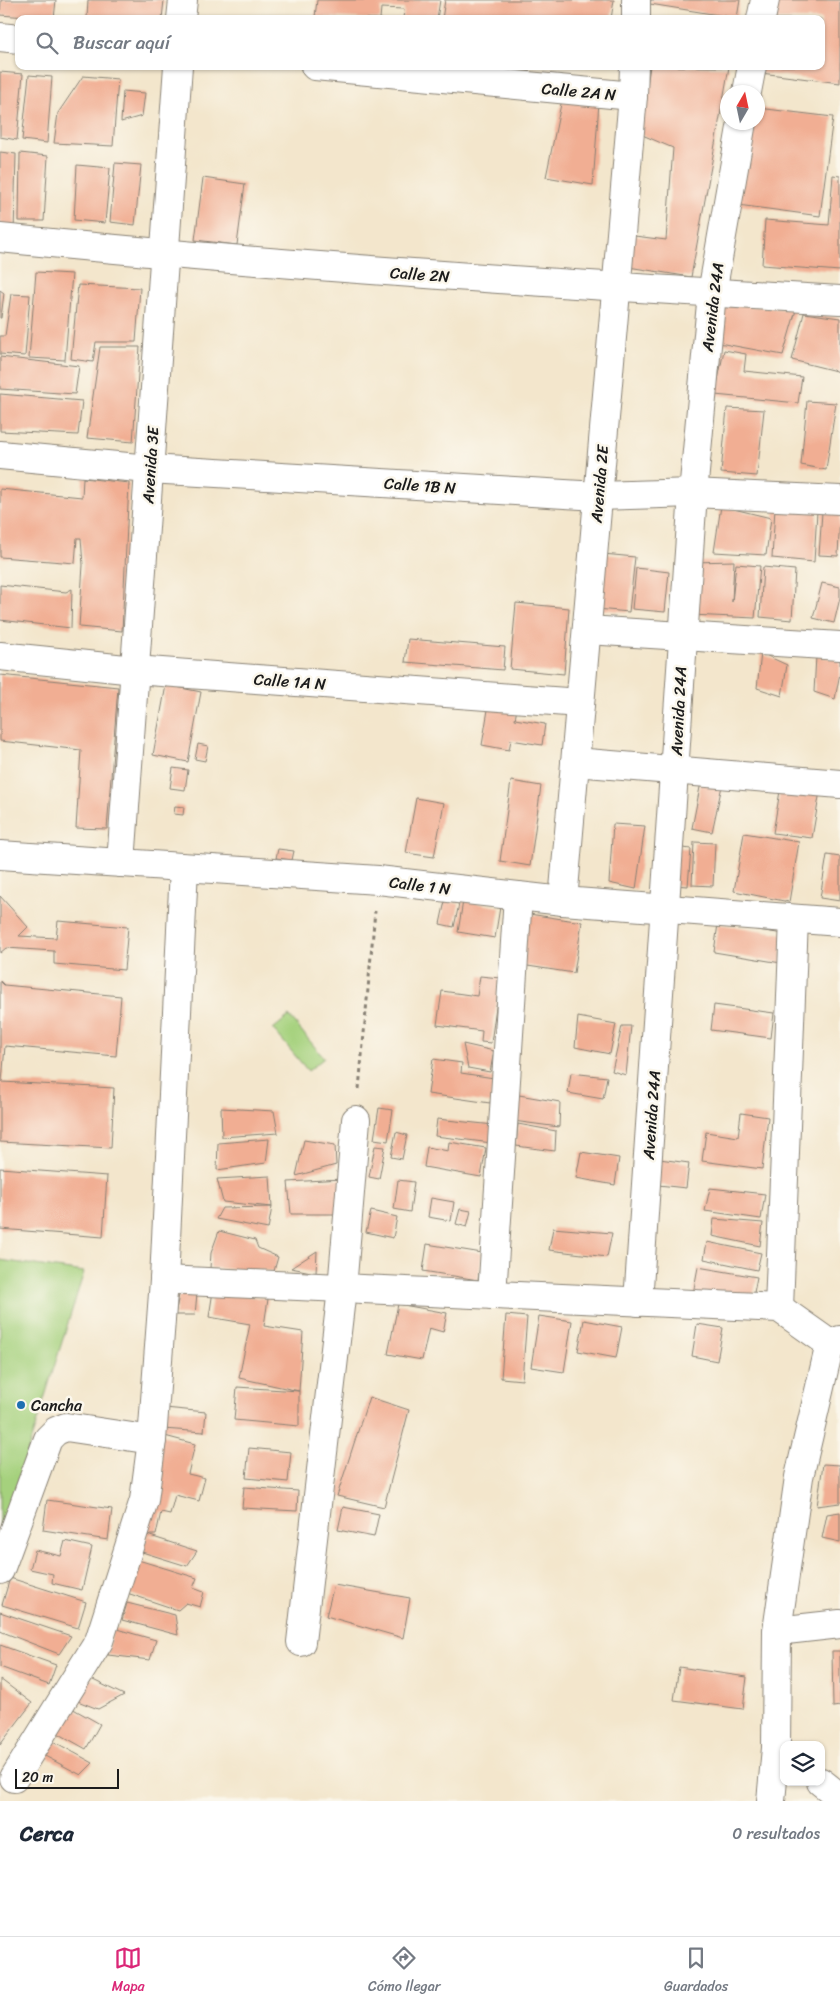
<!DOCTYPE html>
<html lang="es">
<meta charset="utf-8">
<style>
:root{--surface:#fff;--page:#f2f2f3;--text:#1f2937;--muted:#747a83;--line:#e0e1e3;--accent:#db2777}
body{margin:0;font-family:Sriracha,sans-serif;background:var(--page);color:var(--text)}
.controls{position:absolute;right:15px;bottom:15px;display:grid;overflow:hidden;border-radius:10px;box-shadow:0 1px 4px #0004}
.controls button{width:45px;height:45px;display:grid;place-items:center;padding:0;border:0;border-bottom:1px solid var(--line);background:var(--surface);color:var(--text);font:25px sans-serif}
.compass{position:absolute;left:720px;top:85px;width:45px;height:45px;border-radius:50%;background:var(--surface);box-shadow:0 1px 4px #0004;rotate:9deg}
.scale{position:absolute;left:15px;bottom:12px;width:104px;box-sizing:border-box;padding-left:5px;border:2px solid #1c1c1c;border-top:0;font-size:14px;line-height:18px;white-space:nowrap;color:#1c1c1c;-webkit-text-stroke:4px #fbf7ec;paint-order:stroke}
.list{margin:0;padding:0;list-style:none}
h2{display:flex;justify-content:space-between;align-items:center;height:65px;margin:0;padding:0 20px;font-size:21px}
h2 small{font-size:16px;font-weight:400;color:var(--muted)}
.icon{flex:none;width:28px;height:28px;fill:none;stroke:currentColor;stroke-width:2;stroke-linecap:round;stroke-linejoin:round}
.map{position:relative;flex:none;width:840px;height:1801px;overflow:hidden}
.search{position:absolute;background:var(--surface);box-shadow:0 1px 4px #0004;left:15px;right:15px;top:15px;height:55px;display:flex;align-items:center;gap:12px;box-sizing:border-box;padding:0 18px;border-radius:10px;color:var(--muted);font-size:19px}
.sheet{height:135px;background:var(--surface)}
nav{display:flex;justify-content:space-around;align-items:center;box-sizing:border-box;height:70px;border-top:1px solid var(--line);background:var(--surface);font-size:14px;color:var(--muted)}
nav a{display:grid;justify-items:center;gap:2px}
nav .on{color:var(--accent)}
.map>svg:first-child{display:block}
</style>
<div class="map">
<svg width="840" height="1801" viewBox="0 0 840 1801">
<rect width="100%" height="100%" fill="#fbf7ec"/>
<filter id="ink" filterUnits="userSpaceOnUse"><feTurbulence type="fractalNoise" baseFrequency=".02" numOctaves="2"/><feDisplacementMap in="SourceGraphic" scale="10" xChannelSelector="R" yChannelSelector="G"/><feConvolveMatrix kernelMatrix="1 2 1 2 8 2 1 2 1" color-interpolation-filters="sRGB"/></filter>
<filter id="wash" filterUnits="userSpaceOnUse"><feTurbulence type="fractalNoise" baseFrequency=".0096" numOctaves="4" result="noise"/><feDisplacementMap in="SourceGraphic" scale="20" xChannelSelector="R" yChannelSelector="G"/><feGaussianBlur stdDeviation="1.12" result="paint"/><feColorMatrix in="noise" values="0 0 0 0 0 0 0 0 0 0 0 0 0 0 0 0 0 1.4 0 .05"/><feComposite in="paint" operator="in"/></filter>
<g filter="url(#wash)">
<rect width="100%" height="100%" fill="#f3e6cc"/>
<!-- green -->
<g fill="#a5d17d" stroke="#60764c">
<path d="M289,1016L324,1058L308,1071L273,1029Z"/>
<path d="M0,1260L84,1272L0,1539Z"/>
</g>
<g id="blocks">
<!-- building -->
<g fill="#f1ae93">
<path d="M1,0H56L54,19L0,15Z"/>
<path d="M88,0H164L162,19L87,18Z"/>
<path d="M317,0H440L437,19H403L404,9L381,8L380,19L315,17Z"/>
<path d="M445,0H614L611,19H442Z"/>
<path d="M651,0H740L737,18L650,4Z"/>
<path d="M771,0H840V83L761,73L762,66H821V19H768Z"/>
<path d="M650,66L729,67L691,277L622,266L627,235L666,240L673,148L640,134Z"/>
<path d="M0,72L23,74L17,140L0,137Z"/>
<path d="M29,75L52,77L47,143L22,140Z"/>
<path d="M83,76L118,79L113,146L54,143L58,113Z"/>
<path d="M123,91L145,93L142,116L121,122Z"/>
<path d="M562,99L599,102L593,185L546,177Z"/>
<path d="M758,108L833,117L820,216L738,205L749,122H758Z"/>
<path d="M0,152L16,154L14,234L0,232Z"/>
<path d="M20,153L48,156L44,221H19Z"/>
<path d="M115,163L141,165L135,225L110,222Z"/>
<path d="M77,165L110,168L105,223L74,220Z"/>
<path d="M833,175L840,176V271L762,265L765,220L829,225Z"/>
<path d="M203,178L245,184L237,245L195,240Z"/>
<path d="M36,272L72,274L65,360L29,358Z"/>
<path d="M78,285L140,288L136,342H96L93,362L71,359Z"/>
<path d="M0,290L4,293L1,318H0Z"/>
<path d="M11,294L30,295L25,356L0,354V336H5Z"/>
<path d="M725,304L796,310L783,355L719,343Z"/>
<path d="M804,313L840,318V372L792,360Z"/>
<path d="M100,347H140L133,442L87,438Z"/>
<path d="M724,350L746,354L744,371L802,377L798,403L715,395Z"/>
<path d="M0,357L79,366L75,394L0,389Z"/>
<path d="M0,394L82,401L78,435L0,431Z"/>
<path d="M807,401L836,403L826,470L801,465Z"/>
<path d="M727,408L764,410L757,476L721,473Z"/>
<path d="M83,478L129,483L122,631L79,627L83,565L81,538H77L75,563L0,557V489L82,497Z"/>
<path d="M721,506L771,518L766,555L714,552Z"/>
<path d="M775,508L817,511L814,562L772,558Z"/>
<path d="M822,512L840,513L838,556L819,555Z"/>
<path d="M603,554L635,557L629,612L597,609Z"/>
<path d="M734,561L732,602L736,564L760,566L755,618L691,615L694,562Z"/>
<path d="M763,567L795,570L792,620L760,617Z"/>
<path d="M636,568L669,572L665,612L632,609Z"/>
<path d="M822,583L840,587V598L834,623L813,618Z"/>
<path d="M0,585L66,592L72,589L71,628L0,620Z"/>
<path d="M516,603L569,608L564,674L510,669Z"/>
<path d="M408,639L505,647L503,670L405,662Z"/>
<path d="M761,653L787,665L782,696L757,688Z"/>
<path d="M816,656L840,660V673L835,699L814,692Z"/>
<path d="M0,675L118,687L107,829L76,828L81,750L0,741Z"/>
<path d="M166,685L201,692L188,762L153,755Z"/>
<path d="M489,704L517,709L515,719L545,724L542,745L511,740L509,750L482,745Z"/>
<path d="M198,744L208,746L205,761L195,759Z"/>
<path d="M173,768L188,770L185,790L170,788Z"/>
<path d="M702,777L723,781L712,832L692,828Z"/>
<path d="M511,781L541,786L530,866L500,861Z"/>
<path d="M781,785L820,791L812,838L773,833Z"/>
<path d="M416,798L444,803L434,857L406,853Z"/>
<path d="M175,806L184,807L183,815L174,814Z"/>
<path d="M613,824L645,826L636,889L609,883Z"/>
<path d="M744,833L799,842L789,902L734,891Z"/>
<path d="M694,842L715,843L713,886L692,885Z"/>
<path d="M675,847L691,849L688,886L672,885Z"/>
<path d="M278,849L294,851L292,860L276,858Z"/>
<path d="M827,855L840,857V901L820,898Z"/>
<path d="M0,896L28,927L19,936L56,938L58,921L128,927L124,970L54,964V951L6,948L0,953Z"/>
<path d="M445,901L459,904L454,927L440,924Z"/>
<path d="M463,901L500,907L495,938L458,932Z"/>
<path d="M529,914L582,922L574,973L521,965Z"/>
<path d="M718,924L784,934L781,963L714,952Z"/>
<path d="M480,976L500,978L491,1043L481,1042L482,1031L437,1025L442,991L477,996Z"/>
<path d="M0,981L4,985L121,996L116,1056L5,1046L2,1082L114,1088L111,1148L0,1142Z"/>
<path d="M714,1005L774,1013L771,1038L711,1030Z"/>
<path d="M578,1017L616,1024L610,1054L575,1047Z"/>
<path d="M622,1026H631L626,1075L612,1071Z"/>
<path d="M463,1044L494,1051L490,1072L468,1068Z"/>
<path d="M433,1059L462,1063L461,1073L494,1078L490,1103L428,1094Z"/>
<path d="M571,1073L607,1077L603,1099L568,1093Z"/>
<path d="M519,1095L560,1102L559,1127L513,1121Z"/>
<path d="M221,1108L274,1111L278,1133L222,1137Z"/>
<path d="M379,1108L393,1110L388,1141L374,1139Z"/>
<path d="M741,1113L768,1117L762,1169L702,1161L706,1132L738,1137Z"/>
<path d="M437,1119L494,1125L492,1143L435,1136Z"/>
<path d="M518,1124L556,1131L555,1151L516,1146Z"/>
<path d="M396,1132L407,1135L402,1159L391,1157Z"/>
<path d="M269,1139L266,1163L217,1170L218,1143Z"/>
<path d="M304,1140L335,1145L336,1165L296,1176Z"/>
<path d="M449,1142L486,1148L481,1177L424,1167L427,1147L448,1151Z"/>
<path d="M375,1146L385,1147L379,1179L369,1177Z"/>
<path d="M581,1152L619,1158L615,1185L576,1178Z"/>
<path d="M652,1158L689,1163L686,1188L649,1184Z"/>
<path d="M0,1168L107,1176L103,1237L0,1229Z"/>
<path d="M270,1176L272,1207L223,1202L217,1179Z"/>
<path d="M342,1179L347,1214H291L288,1182Z"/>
<path d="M398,1180L414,1182L410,1212L394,1209Z"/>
<path d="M710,1188L765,1194L761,1219L705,1211Z"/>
<path d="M431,1198L454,1202L451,1221L428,1217Z"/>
<path d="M272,1207L268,1229L216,1219L222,1208Z"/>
<path d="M460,1209L471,1211L467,1227L456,1224Z"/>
<path d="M371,1211L397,1217L393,1238L366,1232Z"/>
<path d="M714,1219L763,1223L760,1246L712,1236Z"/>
<path d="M553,1228L612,1233L607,1257L549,1250Z"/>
<path d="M219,1231L255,1240L258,1248L278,1257L274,1271L210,1268L211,1253Z"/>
<path d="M707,1242L761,1253L757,1270L704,1259Z"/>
<path d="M427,1244L482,1253L478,1280L423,1271Z"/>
<path d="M317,1251L316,1273L291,1268Z"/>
<path d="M698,1267L757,1277L752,1303L693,1294Z"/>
<path d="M180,1290L197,1293L195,1315H175Z"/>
<path d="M213,1291L268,1299L264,1326L303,1332L299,1391L239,1378L250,1324L209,1317Z"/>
<path d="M398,1304L447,1313L443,1332L429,1328L422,1360L388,1354Z"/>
<path d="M506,1315L527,1317L522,1380L501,1378Z"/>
<path d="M539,1316L572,1321L564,1372L531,1367Z"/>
<path d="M584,1320L622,1327L616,1358L578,1351Z"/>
<path d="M697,1324L723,1328L717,1361L692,1356Z"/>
<path d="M237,1387L299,1391V1426L234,1420Z"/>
<path d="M369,1397L409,1410L384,1507L337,1496Z"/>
<path d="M165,1408L206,1412L204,1432L163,1429Z"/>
<path d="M161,1435L195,1444L188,1474L205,1478L199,1501L175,1495L170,1514L161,1512L156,1535H147L197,1551L187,1566L142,1552L147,1535L138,1531Z"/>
<path d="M249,1448L291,1452L288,1482L246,1478Z"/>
<path d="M823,1464L840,1465V1503L817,1506Z"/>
<path d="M244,1487L298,1491L297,1511L242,1508Z"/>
<path d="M47,1500L112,1509L108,1540L43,1530Z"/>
<path d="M343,1507L379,1514L374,1537L338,1530Z"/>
<path d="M840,1512V1542L822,1538L827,1514Z"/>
<path d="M65,1541L92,1547L82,1590L52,1583L53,1574L30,1569L35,1550L61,1556Z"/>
<path d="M135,1559L197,1578L193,1588L204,1592L200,1607L186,1603L178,1610L124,1592Z"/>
<path d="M10,1578L86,1602L78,1628L2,1605Z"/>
<path d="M334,1585L410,1598L403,1638L326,1616Z"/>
<path d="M127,1603L175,1615L178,1635L122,1620Z"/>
<path d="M0,1612L71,1636L59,1654L0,1631Z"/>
<path d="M113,1628L156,1640L150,1660L108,1655Z"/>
<path d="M0,1645L56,1665L49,1685L0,1667Z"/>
<path d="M832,1651H840V1706L833,1707Z"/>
<path d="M679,1667L747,1677L743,1709L674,1700Z"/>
<path d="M0,1679L32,1703L0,1745Z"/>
<path d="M91,1679L124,1695L98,1709L75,1700Z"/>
<path d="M68,1706L100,1724L86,1749L54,1731Z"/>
<path d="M51,1740L93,1763L81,1775L43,1755Z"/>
</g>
</g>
</g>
<g filter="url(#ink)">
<use href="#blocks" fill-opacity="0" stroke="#888174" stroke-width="1"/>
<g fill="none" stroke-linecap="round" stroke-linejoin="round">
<!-- minor casing -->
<g stroke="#888174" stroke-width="30">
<g id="minor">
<path d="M181,19L183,0"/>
<path d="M636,19V0"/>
<path d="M761,19L765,0"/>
<path d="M0,37L19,39"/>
<path d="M315,66L633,96"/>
<path d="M747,92L752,66"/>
<path d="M0,238C279,266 560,284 840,300"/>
<path d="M0,455L149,469L598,496L693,493L840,500"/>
<path d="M587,630L840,646"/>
<path d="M0,656L135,670L580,703"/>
<path d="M575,762L840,784"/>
<path d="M0,855L378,880L563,901L840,922"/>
<path d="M121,863L178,66"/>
<path d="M563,901L633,96L634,66"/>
<path d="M164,1280L779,1308L830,1344L840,1340"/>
<path d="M492,1295L518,896"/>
<path d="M638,1302L693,493L712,293L742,122"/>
<path d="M779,1308L794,919"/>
<path d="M0,1570L48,1439L56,1431L66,1427L152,1440"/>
<path d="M777,1631L840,1624"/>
<path d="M301,1642L342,1289L356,1120"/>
<path d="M14,1778L99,1641L144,1500L152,1440L164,1280L184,868"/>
<path d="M821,1782L840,1797"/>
<path d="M771,1801L776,1748L777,1631L799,1477L830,1344"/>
</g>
</g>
<!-- path -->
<path stroke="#888174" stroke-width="3" stroke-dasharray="4 4" stroke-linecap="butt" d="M359,1089L375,911"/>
<!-- minor -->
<use href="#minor" stroke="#fff" stroke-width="28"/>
</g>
</g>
<!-- markers -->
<circle fill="#1f6fb2" stroke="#fbf7ec" stroke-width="2" cx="21" cy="1405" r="5"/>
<g text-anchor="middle" stroke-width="5" stroke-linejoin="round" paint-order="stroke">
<!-- street labels -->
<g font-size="16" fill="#1c1c1c" stroke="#fbf7ec">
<text transform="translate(579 91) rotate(5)" y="6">Calle 2A N</text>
<text transform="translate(420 274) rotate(4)" y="6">Calle 2N</text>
<text transform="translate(712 307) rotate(-83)" y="6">Avenida 24A</text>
<text transform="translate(150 465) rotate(-86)" y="6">Avenida 3E</text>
<text transform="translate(599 484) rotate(-85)" y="6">Avenida 2E</text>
<text transform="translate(420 485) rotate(4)" y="6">Calle 1B N</text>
<text transform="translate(290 681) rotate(4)" y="6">Calle 1A N</text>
<text transform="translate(678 711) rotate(-87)" y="6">Avenida 24A</text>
<text transform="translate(420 885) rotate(7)" y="6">Calle 1 N</text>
<text transform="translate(651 1115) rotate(-86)" y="6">Avenida 24A</text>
</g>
<!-- poi labels -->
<g font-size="16" fill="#1c1c1c" stroke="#fbf7ec" text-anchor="start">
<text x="31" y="1411">Cancha</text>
</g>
</g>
</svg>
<div class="controls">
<button><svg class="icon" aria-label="layers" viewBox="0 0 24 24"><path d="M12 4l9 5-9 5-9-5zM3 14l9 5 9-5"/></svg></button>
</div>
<svg class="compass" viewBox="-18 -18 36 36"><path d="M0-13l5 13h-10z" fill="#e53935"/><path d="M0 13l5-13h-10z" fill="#747a83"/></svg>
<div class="scale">20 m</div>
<div class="search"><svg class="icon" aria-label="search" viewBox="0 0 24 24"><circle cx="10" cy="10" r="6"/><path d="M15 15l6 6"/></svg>Buscar aquí</div>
</div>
<section class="sheet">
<h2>Cerca<small>0 resultados</small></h2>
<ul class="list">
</ul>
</section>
<nav>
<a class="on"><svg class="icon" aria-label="map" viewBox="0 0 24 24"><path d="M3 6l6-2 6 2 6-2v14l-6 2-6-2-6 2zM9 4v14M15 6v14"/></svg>Mapa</a>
<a><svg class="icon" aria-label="directions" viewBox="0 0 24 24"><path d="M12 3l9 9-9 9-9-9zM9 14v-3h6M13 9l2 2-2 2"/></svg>Cómo llegar</a>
<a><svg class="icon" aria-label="saved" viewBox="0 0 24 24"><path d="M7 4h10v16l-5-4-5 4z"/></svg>Guardados</a>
</nav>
